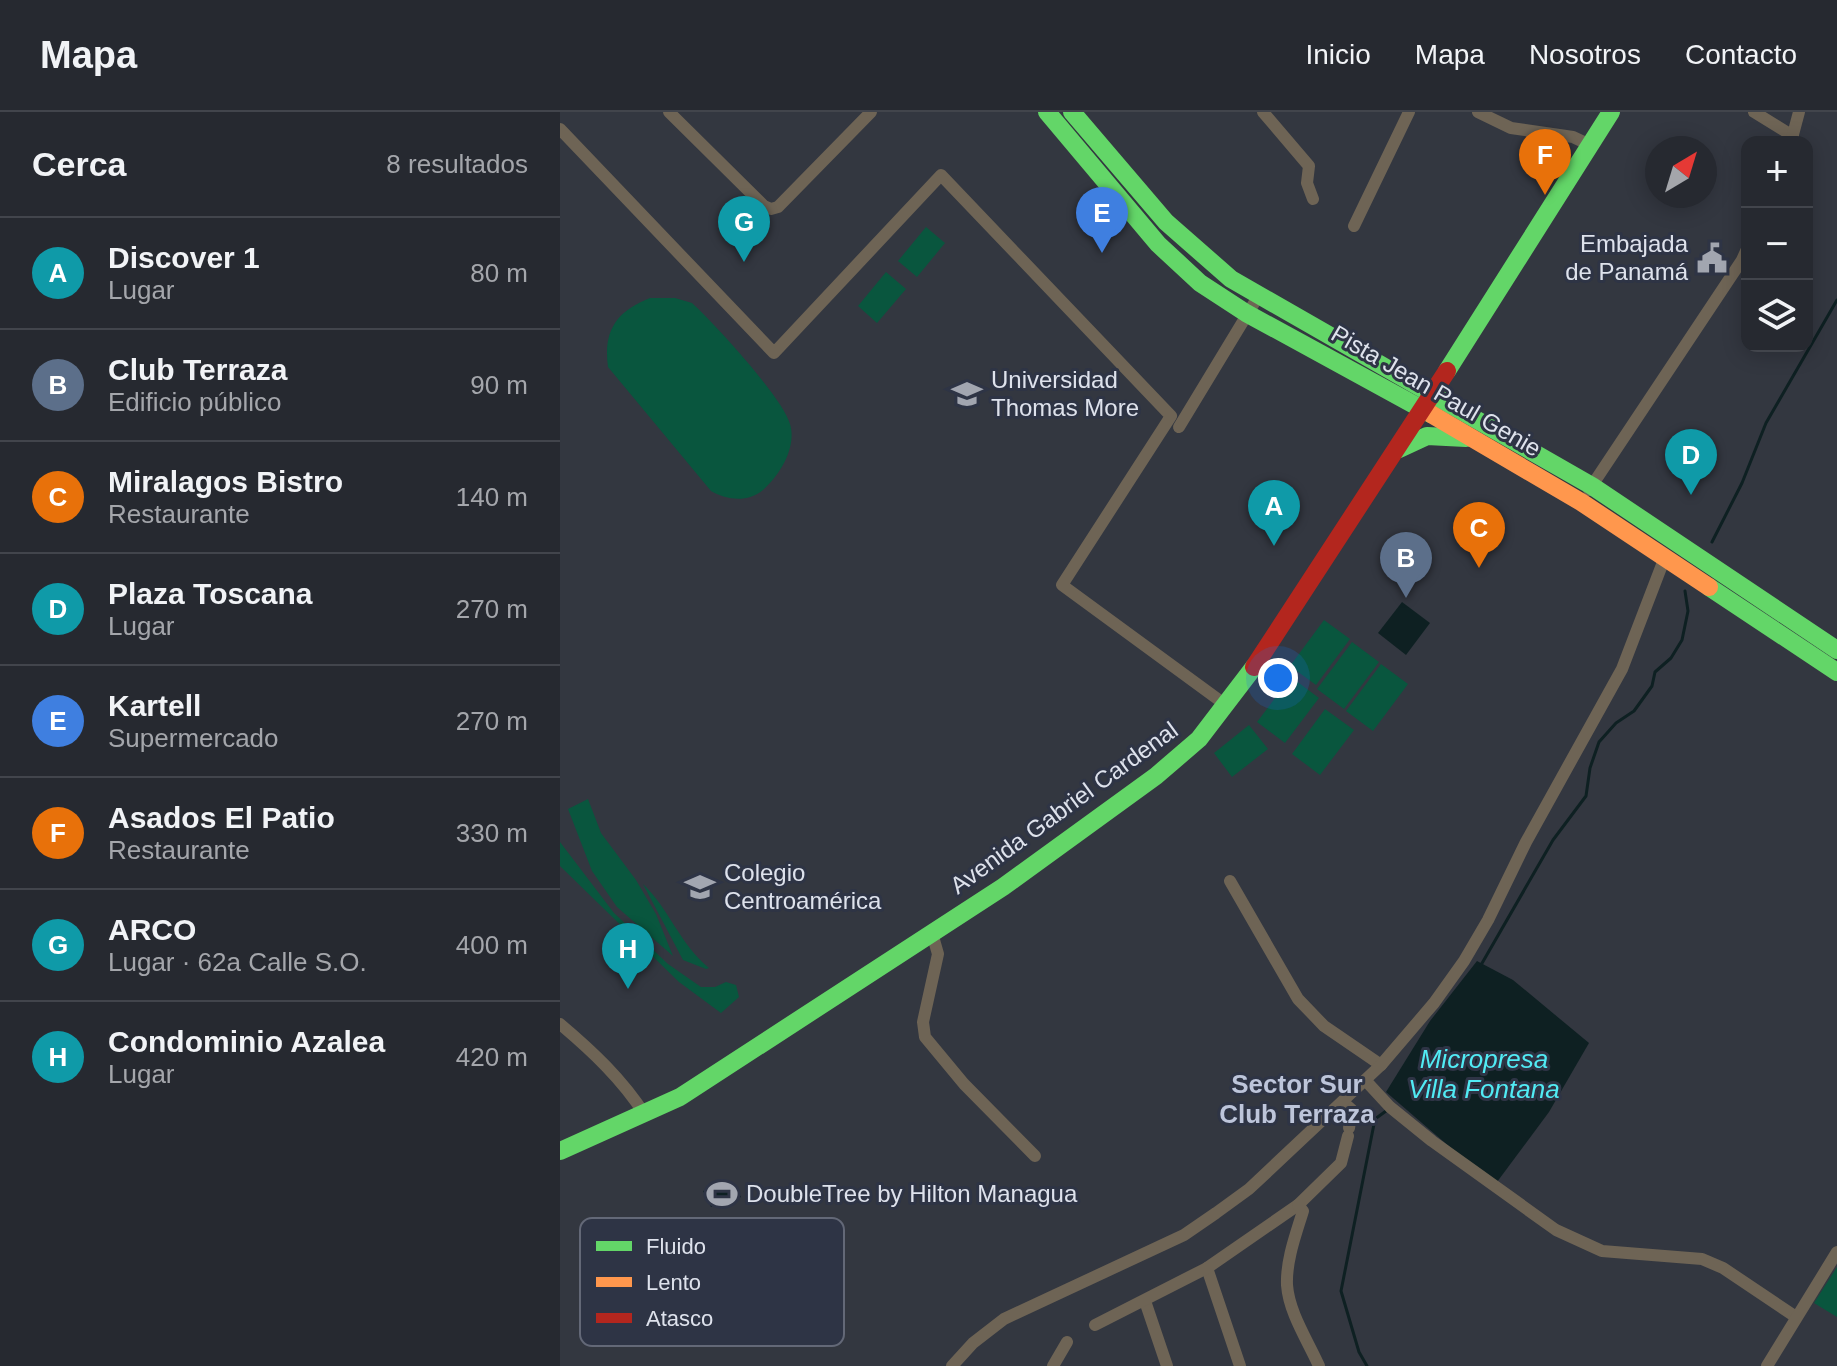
<!DOCTYPE html>
<html lang="es">
<meta charset="utf-8">
<style>
:root{--surface:#262930;--page:#32353c;--text:#f1f3f6;--muted:#a4a6ab;--line:#42454c;--accent:#ea580c}
body{margin:0;font-family:Helvetica,sans-serif;background:var(--page);color:var(--text)}
.controls{position:absolute;right:24px;top:24px;display:grid;overflow:hidden;border-radius:16px;box-shadow:0 4px 20px #0003}
.controls button{width:72px;height:72px;display:grid;place-items:center;padding:0;border:0;border-bottom:2px solid var(--line);background:var(--surface);color:var(--text);font:40px sans-serif}
.compass{position:absolute;left:1085px;top:24px;width:72px;height:72px;border-radius:50%;background:var(--surface);box-shadow:0 4px 20px #0003;rotate:38deg}
.you{position:absolute;left:718px;top:566px;width:28px;height:28px;margin:-20px;border:6px solid #fff;border-radius:50%;background:#1a73e8;box-shadow:0 0 0 12px #1a73e833}
.badge{display:grid;place-items:center;width:52px;height:52px;border-radius:50%;background:var(--accent);color:#fff;font-size:26px;font-weight:700}
.pin{position:absolute;translate:-50% -66px;filter:drop-shadow(0 2px 4px #0008)}
.pin::after{content:'';position:absolute;top:42px;width:28px;height:24px;background:inherit;clip-path:polygon(0 0,100% 0,50% 100%)}
.list{margin:0;padding:0;list-style:none}
h2{display:flex;justify-content:space-between;align-items:center;height:104px;margin:0;padding:0 32px;font-size:34px}
h2 small{font-size:26px;font-weight:400;color:var(--muted)}
.list li{display:grid;grid-template-columns:52px 1fr auto;gap:24px;align-items:center;box-sizing:border-box;height:112px;padding:0 32px;border-top:2px solid var(--line)}
.list b{display:block;font-size:30px;white-space:nowrap}
.list p{margin:0;font-size:26px;white-space:nowrap;color:var(--muted)}
.list em{font-size:26px;font-style:normal;color:var(--muted)}
.icon{flex:none;width:44px;height:44px;fill:none;stroke:currentColor;stroke-width:2;stroke-linecap:round;stroke-linejoin:round}
.map{position:relative;flex:none;width:1277px;height:1254px;overflow:hidden}
header{display:flex;align-items:center;gap:48px;box-sizing:border-box;height:112px;padding:0 40px;background:var(--surface);border-bottom:2px solid var(--line)}
header strong{font-size:38px}
nav{display:flex;gap:44px;margin-inline-start:auto;font-size:28px}
main{display:flex}
aside{flex:1;background:var(--surface)}
.map>svg:first-child{display:block}
</style>
<header>
<strong>Mapa</strong>
<nav><a>Inicio</a><a>Mapa</a><a>Nosotros</a><a>Contacto</a></nav>
</header>
<main>
<aside>
<h2>Cerca<small>8 resultados</small></h2>
<ul class="list">
<li><span class="badge" style="background:#0f9aa8">A</span><div><b>Discover 1</b><p>Lugar</p></div><em>80 m</em></li>
<li><span class="badge" style="background:#5c6f8a">B</span><div><b>Club Terraza</b><p>Edificio público</p></div><em>90 m</em></li>
<li><span class="badge" style="background:#e8710a">C</span><div><b>Miralagos Bistro</b><p>Restaurante</p></div><em>140 m</em></li>
<li><span class="badge" style="background:#0f9aa8">D</span><div><b>Plaza Toscana</b><p>Lugar</p></div><em>270 m</em></li>
<li><span class="badge" style="background:#3f7fe0">E</span><div><b>Kartell</b><p>Supermercado</p></div><em>270 m</em></li>
<li><span class="badge" style="background:#e8710a">F</span><div><b>Asados El Patio</b><p>Restaurante</p></div><em>330 m</em></li>
<li><span class="badge" style="background:#0f9aa8">G</span><div><b>ARCO</b><p>Lugar · 62a Calle S.O.</p></div><em>400 m</em></li>
<li><span class="badge" style="background:#0f9aa8">H</span><div><b>Condominio Azalea</b><p>Lugar</p></div><em>420 m</em></li>
</ul>
</aside>
<div class="map">
<svg width="1277" height="1254" viewBox="0 0 1277 1254">
<rect width="100%" height="100%" fill="#333740"/>
<!-- green -->
<g fill="#09563e">
<path d="M366,115L385,131L357,165L338,149Z"/>
<path d="M326,160L346,177L317,211L298,194Z"/>
<path d="M90,186H115L132,191C154,211 223,286 230,312C237,335 220,363 203,378C187,391 167,388 151,379L48,255C43,218 57,199 90,186Z"/>
<path d="M764,508L790,527L756,573L730,554Z"/>
<path d="M792,530L819,550L784,597L757,577Z"/>
<path d="M821,552L848,572L813,619L786,599Z"/>
<path d="M731,565L759,586L725,631L697,610Z"/>
<path d="M765,597L794,618L760,663L732,642Z"/>
<path d="M689,613L708,637L672,665L654,641Z"/>
<path d="M28,687L41,721L76,768L96,802L113,844L57,795L32,759L8,697Z"/>
<path d="M0,730L54,801L108,852L141,875H155L166,870L176,873L179,885L161,901L119,870L0,754Z"/>
<path d="M83,772C110,798 119,831 149,856L146,857L123,848Z"/>
<path d="M1277,1155V1205L1254,1191Z"/>
</g>
<!-- water -->
<g fill="#0e2022">
<path d="M842,490L870,511L846,543L818,521Z"/>
<path d="M917,849L953,868L1029,931L989,1000L937,1070L891,1036L826,980L870,909Z"/>
<path d="M174,1071L181,1085L163,1094L160,1090L151,1095L143,1079L162,1072L164,1076Z"/>
</g>
<g fill="none" stroke-linecap="round" stroke-linejoin="round">
<!-- stream -->
<g stroke="#0e2022" stroke-width="3">
<path d="M1152,430L1182,371L1206,311L1277,188"/>
<path d="M921,853L993,728L1026,684L1030,656L1039,630L1056,611L1074,599L1092,574L1095,560L1111,546L1122,528L1128,499L1125,479"/>
<path d="M807,1254L799,1240L781,1179L815,1007L826,999"/>
</g>
<!-- street -->
<g stroke="#6e6455" stroke-width="12">
<path d="M109,0L204,94L211,97L218,95L311,0"/>
<path d="M703,0L749,54L747,71L753,87"/>
<path d="M918,0L951,16L1013,25L1030,33"/>
<path d="M1194,0L1233,24"/>
<path d="M0,17L214,241L381,63L611,304L502,473L659,588L667,592"/>
<path d="M1231,30L1239,0"/>
<path d="M794,114L849,0"/>
<path d="M619,315L699,183"/>
<path d="M1029,378L1182,148L1187,137"/>
<path d="M670,769L738,887L764,914L821,953"/>
<path d="M372,821L378,842L363,910L365,925L404,972L475,1044"/>
<path d="M0,912C32,939 62,967 85,1003"/>
<path d="M806,969L830,995L872,1029L996,1118L1042,1139L1142,1147L1163,1156L1236,1205"/>
<path d="M784,991L792,998L789,1016"/>
<path d="M647,1156L680,1254"/>
<path d="M585,1189L607,1254"/>
<path d="M535,1213L647,1156L738,1093"/>
<path d="M392,1254L413,1231L444,1207L624,1123L656,1101L689,1077L821,953L874,891L904,849L928,808L966,730L1062,557L1105,445"/>
<path d="M493,1254L507,1230"/>
<path d="M759,1254C748,1229 729,1201 727,1173C726,1148 736,1122 743,1099L738,1093L781,1051L788,1024"/>
<path d="M1207,1254L1277,1140"/>
</g>
<!-- fast -->
<g stroke="#63d668" stroke-width="18">
<path d="M487,0L598,132L640,171L686,201L871,302"/>
<path d="M512,0L606,110L671,167L1032,374L1277,538"/>
<path d="M887,259L1051,0"/>
<path d="M839,337L867,324L906,326"/>
<path d="M1149,475L1277,560"/>
<path d="M0,1039L120,985L443,775L596,664L639,627L694,555"/>
</g>
<!-- slow -->
<path stroke="#ff974d" stroke-width="18" d="M871,302L1021,390L1149,475"/>
<!-- jam -->
<path stroke="#b3261e" stroke-width="18" d="M694,555L887,259"/>
</g>
<!-- icons -->
<defs>
<g id="civic-bare" transform="scale(2.4)"><path d="M-.6-6.5H3V-4.5H.6V-3L4-1V1h2V6H-6V1h2V-1L-.6-3ZM-1.2 2.5V6h2.4V2.5Z" fill="#a2a6b0" stroke="#2e3445" stroke-width="2.5" paint-order="stroke"/></g>
<g id="university-bare" transform="scale(2.4)"><path d="M0-5L7-2L0 1L-7-2ZM-4 1L0 2.5L4 1V4Q0 6-4 4Z" fill="#a2a6b0" stroke="#2e3445" stroke-width="2.5" paint-order="stroke"/></g>
<g id="school-bare" transform="scale(2.4)"><path d="M0-5L7-2L0 1L-7-2ZM-4 1L0 2.5L4 1V4Q0 6-4 4Z" fill="#a2a6b0" stroke="#2e3445" stroke-width="2.5" paint-order="stroke"/></g>
<g id="stadium-bare" transform="scale(2.4)"><path d="M0-5a6.5 5 0 1 0 0 10a6.5 5 0 1 0 0-10ZM-3.5-1.8h7v3.6h-7Z" fill="#a2a6b0" stroke="#2e3445" stroke-width="2.5" paint-order="stroke"/></g>
</defs>
<g fill-rule="evenodd">
<use href="#civic-bare" x="1152" y="146"/>
<use href="#university-bare" x="407" y="282"/>
<use href="#school-bare" x="140" y="775"/>
<use href="#stadium-bare" x="162" y="1082"/>
</g>
<g text-anchor="middle" stroke-width="6" stroke-linejoin="round" paint-order="stroke">
<!-- poi labels -->
<g font-size="24" fill="#dee2ec" stroke="#2e3445" text-anchor="start">
<text x="1128" y="140" text-anchor="end">Embajada<tspan x="1128" dy="28">de Panamá</tspan></text>
<text x="431" y="276">Universidad<tspan x="431" dy="28">Thomas More</tspan></text>
<text x="164" y="769">Colegio<tspan x="164" dy="28">Centroamérica</tspan></text>
<text x="186" y="1090">DoubleTree by Hilton Managua</text>
</g>
<!-- street labels -->
<g font-size="24" fill="#dee2ec" stroke="#2e3445">
<text transform="translate(876 279) rotate(30)" y="8">Pista Jean Paul Genie</text>
<text transform="translate(504 696) rotate(-36)" y="8">Avenida Gabriel Cardenal</text>
</g>
<!-- water labels -->
<g font-size="26" font-style="italic" fill="#51ebf4" stroke="#2e3445">
<text x="924" y="956">Micropresa<tspan x="924" dy="30">Villa Fontana</tspan></text>
</g>
<!-- neighbourhood labels -->
<g font-size="26" font-weight="bold" fill="#bdc5da" stroke="#2e3445">
<text x="737" y="981">Sector Sur<tspan x="737" dy="30">Club Terraza</tspan></text>
</g>
</g>
<!-- legend -->
<rect x="20" y="1106" width="264" height="128" rx="12" fill="#2e3445" stroke="#636877" stroke-width="2"/>
<rect x="36" y="1129" width="36" height="10" fill="#63d668"/>
<rect x="36" y="1165" width="36" height="10" fill="#ff974d"/>
<rect x="36" y="1201" width="36" height="10" fill="#b3261e"/>
<g font-size="22" fill="#dee2ec">
<text x="86" y="1142">Fluido</text>
<text x="86" y="1178">Lento</text>
<text x="86" y="1214">Atasco</text>
</g>
</svg>
<div class="controls">
<button>+</button>
<button>−</button>
<button><svg class="icon" aria-label="layers" viewBox="0 0 24 24"><path d="M12 4l9 5-9 5-9-5zM3 14l9 5 9-5"/></svg></button>
</div>
<svg class="compass" viewBox="-18 -18 36 36"><path d="M0-13l5 13h-10z" fill="#e53935"/><path d="M0 13l5-13h-10z" fill="#a4a6ab"/></svg>
<div class="you"></div>
<div class="pin badge" style="left:714px;top:434px;background:#0f9aa8">A</div>
<div class="pin badge" style="left:846px;top:486px;background:#5c6f8a">B</div>
<div class="pin badge" style="left:919px;top:456px;background:#e8710a">C</div>
<div class="pin badge" style="left:1131px;top:383px;background:#0f9aa8">D</div>
<div class="pin badge" style="left:542px;top:141px;background:#3f7fe0">E</div>
<div class="pin badge" style="left:985px;top:83px;background:#e8710a">F</div>
<div class="pin badge" style="left:184px;top:150px;background:#0f9aa8">G</div>
<div class="pin badge" style="left:68px;top:877px;background:#0f9aa8">H</div>
</div>
</main>
